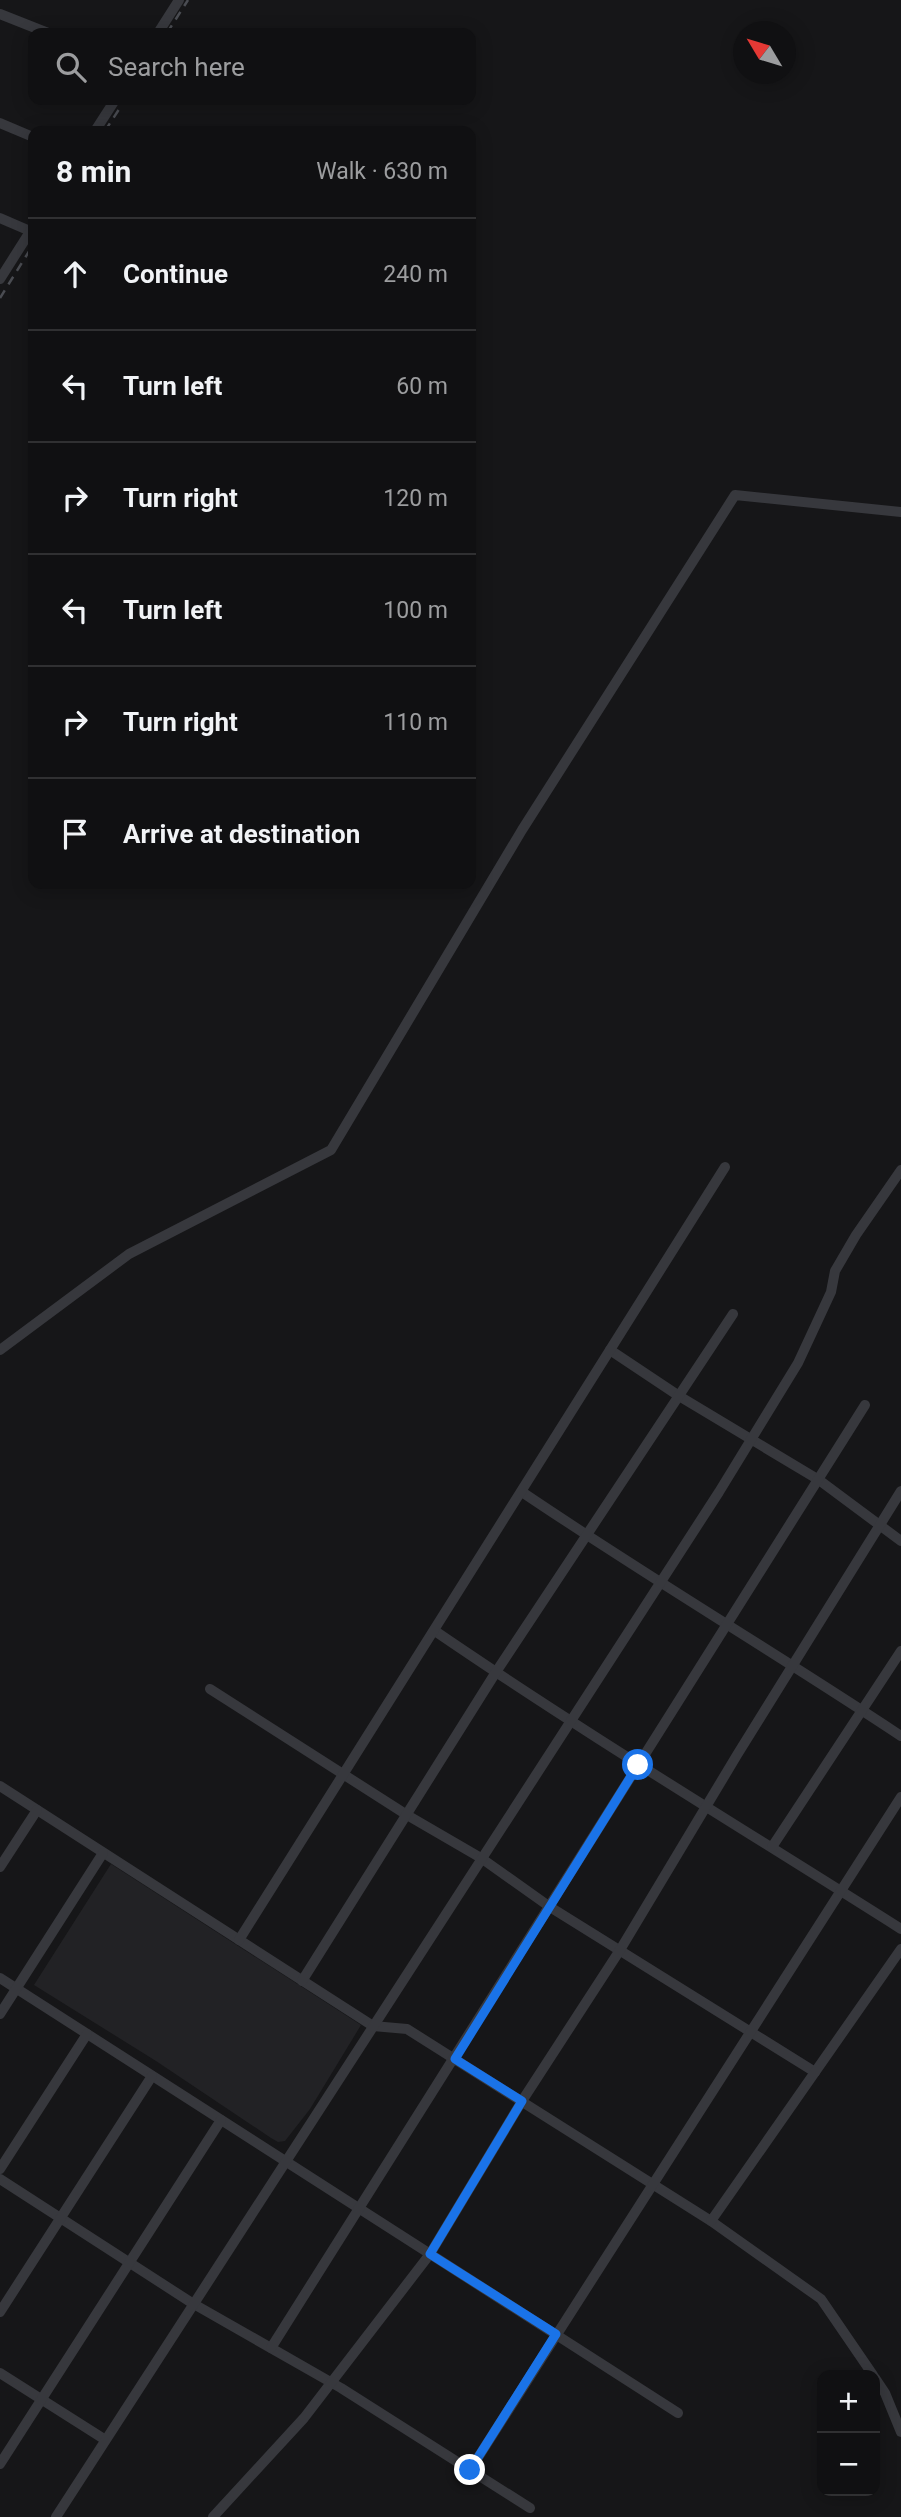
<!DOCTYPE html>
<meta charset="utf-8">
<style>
:root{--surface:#101012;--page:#19191b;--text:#f1f3f6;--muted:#9c9d9f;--line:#303032}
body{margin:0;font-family:Roboto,sans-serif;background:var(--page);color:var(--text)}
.controls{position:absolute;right:21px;bottom:21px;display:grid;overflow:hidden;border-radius:14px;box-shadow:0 4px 18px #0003}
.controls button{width:63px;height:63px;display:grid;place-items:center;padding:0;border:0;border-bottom:2px solid var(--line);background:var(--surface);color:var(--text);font:35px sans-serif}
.compass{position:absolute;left:733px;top:21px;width:63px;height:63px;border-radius:50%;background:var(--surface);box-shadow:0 4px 18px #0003;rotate:308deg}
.stop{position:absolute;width:21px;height:21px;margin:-16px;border:5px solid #1a73e8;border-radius:50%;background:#fff}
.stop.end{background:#1a73e8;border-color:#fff;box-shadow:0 2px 7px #0008}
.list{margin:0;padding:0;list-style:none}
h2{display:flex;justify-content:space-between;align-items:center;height:91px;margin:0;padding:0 28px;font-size:30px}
h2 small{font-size:23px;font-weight:400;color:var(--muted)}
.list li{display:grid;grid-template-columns:46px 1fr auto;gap:21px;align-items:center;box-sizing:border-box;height:112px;padding:0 28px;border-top:2px solid var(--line)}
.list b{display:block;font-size:26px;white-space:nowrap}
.list em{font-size:23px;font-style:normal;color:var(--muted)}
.icon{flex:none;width:38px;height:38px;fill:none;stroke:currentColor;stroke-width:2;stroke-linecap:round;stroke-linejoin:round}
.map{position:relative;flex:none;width:901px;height:2517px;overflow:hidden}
.search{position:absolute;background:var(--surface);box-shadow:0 4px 18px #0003;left:28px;top:28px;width:448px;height:77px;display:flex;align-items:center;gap:18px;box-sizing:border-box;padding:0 24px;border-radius:14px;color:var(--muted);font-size:26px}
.panel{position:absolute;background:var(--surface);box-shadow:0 4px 18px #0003;left:28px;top:126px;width:448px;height:763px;border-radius:14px}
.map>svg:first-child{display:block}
</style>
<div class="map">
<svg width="901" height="2517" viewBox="0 0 901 2517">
<rect width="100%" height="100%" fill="#161618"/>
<!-- built -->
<path fill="#222225" d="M111,1864L361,2025L310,2109L285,2141L278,2142L271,2138L156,2061L34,1985Z"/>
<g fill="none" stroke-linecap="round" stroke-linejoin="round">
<!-- minor -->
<g stroke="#37383d" stroke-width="10">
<path d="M0,14L48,33"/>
<path d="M158,33L179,0"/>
<path d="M0,123L33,137"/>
<path d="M95,131L115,100"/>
<path d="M0,218L30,231"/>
<path d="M0,279L33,227"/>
<path d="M0,1350L129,1254L331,1150L522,830L735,495L901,512"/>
<path d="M610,1350L679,1396L819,1480L901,1541"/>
<path d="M522,1492C646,1576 776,1653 901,1736"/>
<path d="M435,1631C587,1735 745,1830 901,1929"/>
<path d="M210,1689L407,1815L481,1858L550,1907L815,2072"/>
<path d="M0,1786L373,2026L407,2029L711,2221L821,2299L873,2375"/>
<path d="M772,1847L901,1651"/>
<path d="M0,1867L37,1810"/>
<path d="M239,1940L725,1167"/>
<path d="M0,1978L678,2413"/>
<path d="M302,1981L496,1672L733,1314"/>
<path d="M0,2014L103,1853"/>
<path d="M0,2169L87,2034"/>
<path d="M0,2179L192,2303L341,2388L530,2508"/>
<path d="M711,2221L901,1949"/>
<path d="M0,2312L152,2076"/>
<path d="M271,2348L865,1405"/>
<path d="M0,2373L104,2439"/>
<path d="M875,2378L885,2393L901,2432"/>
<path d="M0,2464L221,2120"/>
<path d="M470,2470L901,1797"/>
<path d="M56,2517L719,1492L798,1363L831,1292L835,1271L856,1235L901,1170"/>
<path d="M213,2517L304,2418L430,2254L522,2101L620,1950L737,1755L901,1491"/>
</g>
<!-- rail -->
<g stroke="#4a4c52" stroke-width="2.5" stroke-dasharray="9 7" stroke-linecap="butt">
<path d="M167,33L188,0"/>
<path d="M105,131L125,100"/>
<path d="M0,298L33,245"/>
</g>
</g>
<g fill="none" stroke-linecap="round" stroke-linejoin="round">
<!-- route -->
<path stroke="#1a73e8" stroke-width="9" d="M470,2470L556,2334L430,2254L522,2101L455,2059L638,1765"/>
</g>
</svg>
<div class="controls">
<button>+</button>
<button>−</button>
</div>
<svg class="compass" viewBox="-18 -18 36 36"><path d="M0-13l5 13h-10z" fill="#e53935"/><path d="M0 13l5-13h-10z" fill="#9c9d9f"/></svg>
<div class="stop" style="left:638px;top:1765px"></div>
<div class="stop end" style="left:470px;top:2470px"></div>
<div class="search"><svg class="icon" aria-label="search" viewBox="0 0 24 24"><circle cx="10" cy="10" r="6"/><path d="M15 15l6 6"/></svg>Search here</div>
<section class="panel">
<h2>8 min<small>Walk · 630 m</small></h2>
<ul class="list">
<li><svg class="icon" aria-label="ahead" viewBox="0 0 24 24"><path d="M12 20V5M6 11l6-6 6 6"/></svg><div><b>Continue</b></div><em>240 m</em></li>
<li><svg class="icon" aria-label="left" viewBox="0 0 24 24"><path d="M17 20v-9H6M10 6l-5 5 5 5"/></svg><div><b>Turn left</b></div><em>60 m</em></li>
<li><svg class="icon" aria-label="right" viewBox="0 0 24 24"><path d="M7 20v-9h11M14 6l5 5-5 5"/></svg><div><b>Turn right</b></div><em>120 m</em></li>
<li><svg class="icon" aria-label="left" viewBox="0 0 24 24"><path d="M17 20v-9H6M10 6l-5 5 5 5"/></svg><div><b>Turn left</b></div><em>100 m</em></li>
<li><svg class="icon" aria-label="right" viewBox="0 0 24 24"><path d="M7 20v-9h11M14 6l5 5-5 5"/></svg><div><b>Turn right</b></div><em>110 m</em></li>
<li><svg class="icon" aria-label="arrive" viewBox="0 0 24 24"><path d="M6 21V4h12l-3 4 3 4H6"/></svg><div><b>Arrive at destination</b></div></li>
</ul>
</section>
</div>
